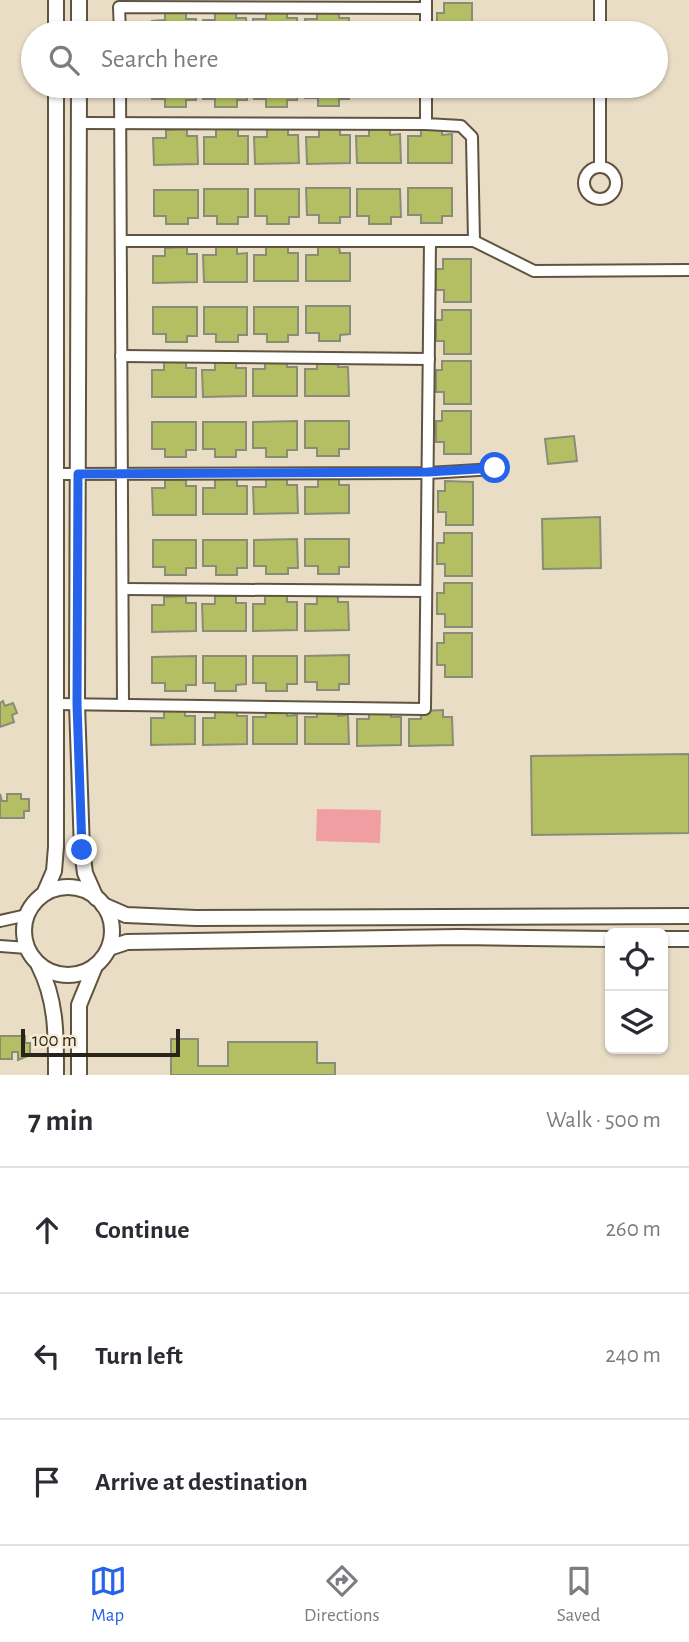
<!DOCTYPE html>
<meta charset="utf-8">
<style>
:root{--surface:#fff;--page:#f7f7f7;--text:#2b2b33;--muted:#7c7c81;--line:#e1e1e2;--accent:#2563eb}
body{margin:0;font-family:"Alegreya Sans",sans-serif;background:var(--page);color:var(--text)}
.controls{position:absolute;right:21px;bottom:21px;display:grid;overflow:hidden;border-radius:10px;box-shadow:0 2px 5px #0004}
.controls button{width:63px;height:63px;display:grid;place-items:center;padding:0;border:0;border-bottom:2px solid var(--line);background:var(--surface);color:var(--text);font:35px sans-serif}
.scale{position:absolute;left:21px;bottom:18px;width:159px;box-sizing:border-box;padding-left:7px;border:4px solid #29241b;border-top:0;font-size:19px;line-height:24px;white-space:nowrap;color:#29241b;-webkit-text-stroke:5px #f7ead3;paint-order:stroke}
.stop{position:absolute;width:21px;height:21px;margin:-16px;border:5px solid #2563eb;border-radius:50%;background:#fff}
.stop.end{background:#2563eb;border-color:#fff;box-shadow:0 2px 7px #0008}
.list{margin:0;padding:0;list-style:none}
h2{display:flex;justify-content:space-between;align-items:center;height:91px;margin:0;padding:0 28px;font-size:30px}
h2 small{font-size:23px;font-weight:400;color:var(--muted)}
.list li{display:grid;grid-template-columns:46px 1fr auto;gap:21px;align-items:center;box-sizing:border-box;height:126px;padding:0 28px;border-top:2px solid var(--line)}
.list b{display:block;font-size:26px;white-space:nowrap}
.list em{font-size:23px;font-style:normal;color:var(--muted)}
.icon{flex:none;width:38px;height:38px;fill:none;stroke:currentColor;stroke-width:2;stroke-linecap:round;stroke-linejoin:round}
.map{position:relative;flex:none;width:689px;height:1075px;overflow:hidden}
.search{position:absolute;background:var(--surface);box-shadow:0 2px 5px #0004;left:21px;right:21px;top:21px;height:77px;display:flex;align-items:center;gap:18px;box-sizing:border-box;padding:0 24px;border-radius:38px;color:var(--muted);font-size:26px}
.sheet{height:469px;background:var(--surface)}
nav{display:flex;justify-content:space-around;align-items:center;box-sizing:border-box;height:98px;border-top:2px solid var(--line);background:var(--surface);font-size:19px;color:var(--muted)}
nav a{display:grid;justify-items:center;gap:4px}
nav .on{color:var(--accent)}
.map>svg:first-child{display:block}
</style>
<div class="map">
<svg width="689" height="1075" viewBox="0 0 689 1075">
<rect width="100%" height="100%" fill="#eaddc6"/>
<!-- green -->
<path fill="#f09ea2" d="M317,809L381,810L380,843L316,841Z"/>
<!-- building -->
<g fill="#b3bf62" stroke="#898d76" stroke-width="2">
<path d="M444,3H472V33H437V13H444Z"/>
<path d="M266,11H287V18H297V33H253V19H266Z"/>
<path d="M317,11H339V18H349V33H305V19H317Z"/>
<path d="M165,12H186V19H196V33H152V21L165,20Z"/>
<path d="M215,12H236V18H246L247,33H203V20H215Z"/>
<path d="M152,86H196V100H186V107H165V99H152Z"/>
<path d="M203,86H247V100H237V107H215V99H203Z"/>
<path d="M254,86H297V100H287V107H266V99H254Z"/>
<path d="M305,86H349V99H339V106H318V98H305Z"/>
<rect x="445" y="86" width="27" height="10"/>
<path d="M267,128H288V135H298L299,163L255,164L254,137H267Z"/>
<path d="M319,128H340V135H350V163L307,164L306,137H319Z"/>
<path d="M369,128H390V135L400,134L401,163H357L356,136H369Z"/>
<path d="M421,128H442V135L452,134V163H408V136H421Z"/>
<path d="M187,129V136H197L198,164L154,165L153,138H166V130Z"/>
<path d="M216,129H238V136H248V164H204V137H216Z"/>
<path d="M306,188H350V217H340V223H319V215H307Z"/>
<path d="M408,188H452V216H442V223H421V215H408Z"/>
<path d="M204,189H248V217H238V224H217V216H204Z"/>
<path d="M255,189H299V217H289V224H267V216H255Z"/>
<path d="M357,189H400L401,217H391V224H369V216H357Z"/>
<path d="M154,190H198V218H188V224H166V216H154Z"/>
<path d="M266,246H288V253H298V281H254V255H266Z"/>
<path d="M318,246H339L340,253H350V281H306V255H318Z"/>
<path d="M187,247V254H197V282L153,283V256H165V248Z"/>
<path d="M216,247H237V254L247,253V282H204L203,255H216Z"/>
<path d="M443,259H471V302H444V290H436V269H443Z"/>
<path d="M306,306H350V334L340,335V341H319V333H306Z"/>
<path d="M153,307H197V336H187V342H166V334H153Z"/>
<path d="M204,307H247V335H238V342H216V334H204Z"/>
<path d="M254,307H298V335H288V342H267V334H254Z"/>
<path d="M442,310H471V354H444V341H436V320H442Z"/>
<path d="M215,361H236V368H246V396L203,397L202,370H215Z"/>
<path d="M265,361H287V367H297V396H253V369H265Z"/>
<path d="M317,361H338V367H348L349,396H305V369H317Z"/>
<path d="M442,361H471V404H444V392H436V370H442Z"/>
<path d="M164,362H186V368H196V397H152V370H164Z"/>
<path d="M442,411H471V454H444V442H436V421H442Z"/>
<path d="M297,421V450H287V457H266V448H253V422Z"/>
<path d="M305,421H349V449H339V456H317V448H305Z"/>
<path d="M152,422H196V450H186V457H165V449H152Z"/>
<path d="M203,422H246V450H236V457H215V449H203Z"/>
<path d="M574,436L577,461L548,464L545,439Z"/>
<path d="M215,479H237V486H247V514H203V488H215Z"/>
<path d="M266,479H287V485H297L298,513L254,514L253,487H266Z"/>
<path d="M318,479H339V485H349V513L305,514V487H318Z"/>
<path d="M165,480H186V486H196V515H153L152,488H165Z"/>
<path d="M445,481L473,482V525H446V512H438V491H445Z"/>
<path d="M600,517L601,568L543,569L542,519Z"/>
<path d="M444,533H472V576H445V564H437V543H444Z"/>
<path d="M297,539L298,568H288V574H266V566H254V540Z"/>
<path d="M305,539H349V567H339V574H318V566H305Z"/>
<path d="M153,540H196V568H186V575H165V567H153Z"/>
<path d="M203,540H247V568H237V575H216V566H203Z"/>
<path d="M444,583H472V627H445V614H437V593H444Z"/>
<path d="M287,595V602H297V630L253,631V604H265V596Z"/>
<path d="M338,595V602H348L349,630L305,631V604H317V596Z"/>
<path d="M186,596V603H196V631L152,632V605H164V597Z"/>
<path d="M215,596H236V603H246V631H203L202,604H215Z"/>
<path d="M444,633H472V677H445V665H437V643H444Z"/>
<path d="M349,655V684H339V690H317V682H305V656Z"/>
<path d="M196,656V685H186V691H165V683H152V657Z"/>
<path d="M203,656H246V684L236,685V691H215V683H203Z"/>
<path d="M253,656H297V684H287V691H266V683H253Z"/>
<path d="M3,701L5,706L13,703L17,713L12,715L14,722L0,727V703Z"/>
<path d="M185,709V716H195V744L151,745V718H164V710Z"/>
<path d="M237,709V716H247V744L203,745V718H215V710Z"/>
<path d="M265,709H287V716L297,715V744H253V717H266Z"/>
<path d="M317,709H338V716L348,715L349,744H305V717H317Z"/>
<path d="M391,710V717H401V745L357,746V719H369V711Z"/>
<path d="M443,710V717H452L453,745L409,746V719H421V711Z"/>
<path d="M689,754V833L532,835L531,756Z"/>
<path d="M0,794L2,801H7V794H21V799H29V811H24V818H0Z"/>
<path d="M0,1036H25V1043H30V1055L18,1060V1052H12V1059H0Z"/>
<path d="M171,1039H198V1066H228V1042H317V1063H335V1075H171Z"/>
</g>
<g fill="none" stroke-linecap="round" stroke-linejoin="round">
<!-- minor casing -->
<g stroke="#5f5440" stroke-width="14">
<g id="minor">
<path d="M600,0V33"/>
<path d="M120,33L119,7L426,8"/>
<path d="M426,33V0"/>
<path d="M120,86L123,705"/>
<path d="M426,86V124L461,126L472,137L474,241L534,271L689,270"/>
<path d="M600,86V167"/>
<path d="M79,123L426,124"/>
<circle cx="600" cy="183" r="16"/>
<path d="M121,241H474"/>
<path d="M121,356L429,359"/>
<path d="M56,474L428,473L495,469"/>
<path d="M123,589L426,591"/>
<path d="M56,704L425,709L430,241"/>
<path d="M0,921L27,915"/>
<path d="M0,946L27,948"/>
</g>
</g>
<!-- tertiary casing -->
<g stroke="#5f5440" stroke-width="18">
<g id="tertiary">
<path d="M56,33V0"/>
<path d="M79,33V0"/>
<path d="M79,86L77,704L82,850L85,873L96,898"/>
<circle cx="68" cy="931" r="44"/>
<path d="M44,894L54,871L56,847V86"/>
<path d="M103,905L126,915L196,918L689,916"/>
<path d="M663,939H689"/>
<path d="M109,948L127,942L460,937L610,939"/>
<path d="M39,966C57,1001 56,1037 56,1075"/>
<path d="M79,1075V1005L95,966"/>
</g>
</g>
<!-- minor -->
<use href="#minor" stroke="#fff" stroke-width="10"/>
<!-- tertiary -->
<use href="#tertiary" stroke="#fff" stroke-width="14"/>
</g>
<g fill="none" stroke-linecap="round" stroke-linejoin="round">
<!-- route -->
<path stroke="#2563eb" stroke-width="9" d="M82,850L77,704L78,474L428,472L495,468"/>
</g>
</svg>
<div class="controls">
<button><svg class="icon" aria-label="locate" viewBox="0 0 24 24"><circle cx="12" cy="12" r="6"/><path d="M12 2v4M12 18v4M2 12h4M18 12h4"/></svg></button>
<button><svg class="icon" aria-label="layers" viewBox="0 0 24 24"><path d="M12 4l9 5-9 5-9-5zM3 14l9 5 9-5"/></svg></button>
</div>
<div class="scale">100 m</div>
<div class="stop" style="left:495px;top:468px"></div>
<div class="stop end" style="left:82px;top:850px"></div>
<div class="search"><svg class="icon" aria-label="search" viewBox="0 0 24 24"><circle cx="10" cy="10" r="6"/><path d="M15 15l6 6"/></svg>Search here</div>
</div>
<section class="sheet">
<h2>7 min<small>Walk · 500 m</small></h2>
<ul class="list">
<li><svg class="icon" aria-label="ahead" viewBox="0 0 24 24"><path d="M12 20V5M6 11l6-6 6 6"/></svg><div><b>Continue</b></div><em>260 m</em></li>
<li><svg class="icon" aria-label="left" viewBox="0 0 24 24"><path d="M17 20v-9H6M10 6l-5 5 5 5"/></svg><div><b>Turn left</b></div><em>240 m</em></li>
<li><svg class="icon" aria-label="arrive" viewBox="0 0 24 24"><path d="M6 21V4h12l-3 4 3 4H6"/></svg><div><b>Arrive at destination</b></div></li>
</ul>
</section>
<nav>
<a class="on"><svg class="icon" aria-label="map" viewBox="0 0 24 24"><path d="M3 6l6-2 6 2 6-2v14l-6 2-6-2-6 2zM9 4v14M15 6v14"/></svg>Map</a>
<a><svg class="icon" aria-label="directions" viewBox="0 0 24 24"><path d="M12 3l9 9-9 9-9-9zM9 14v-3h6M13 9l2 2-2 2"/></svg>Directions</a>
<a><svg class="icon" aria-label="saved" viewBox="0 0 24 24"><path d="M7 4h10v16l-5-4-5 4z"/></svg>Saved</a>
</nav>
